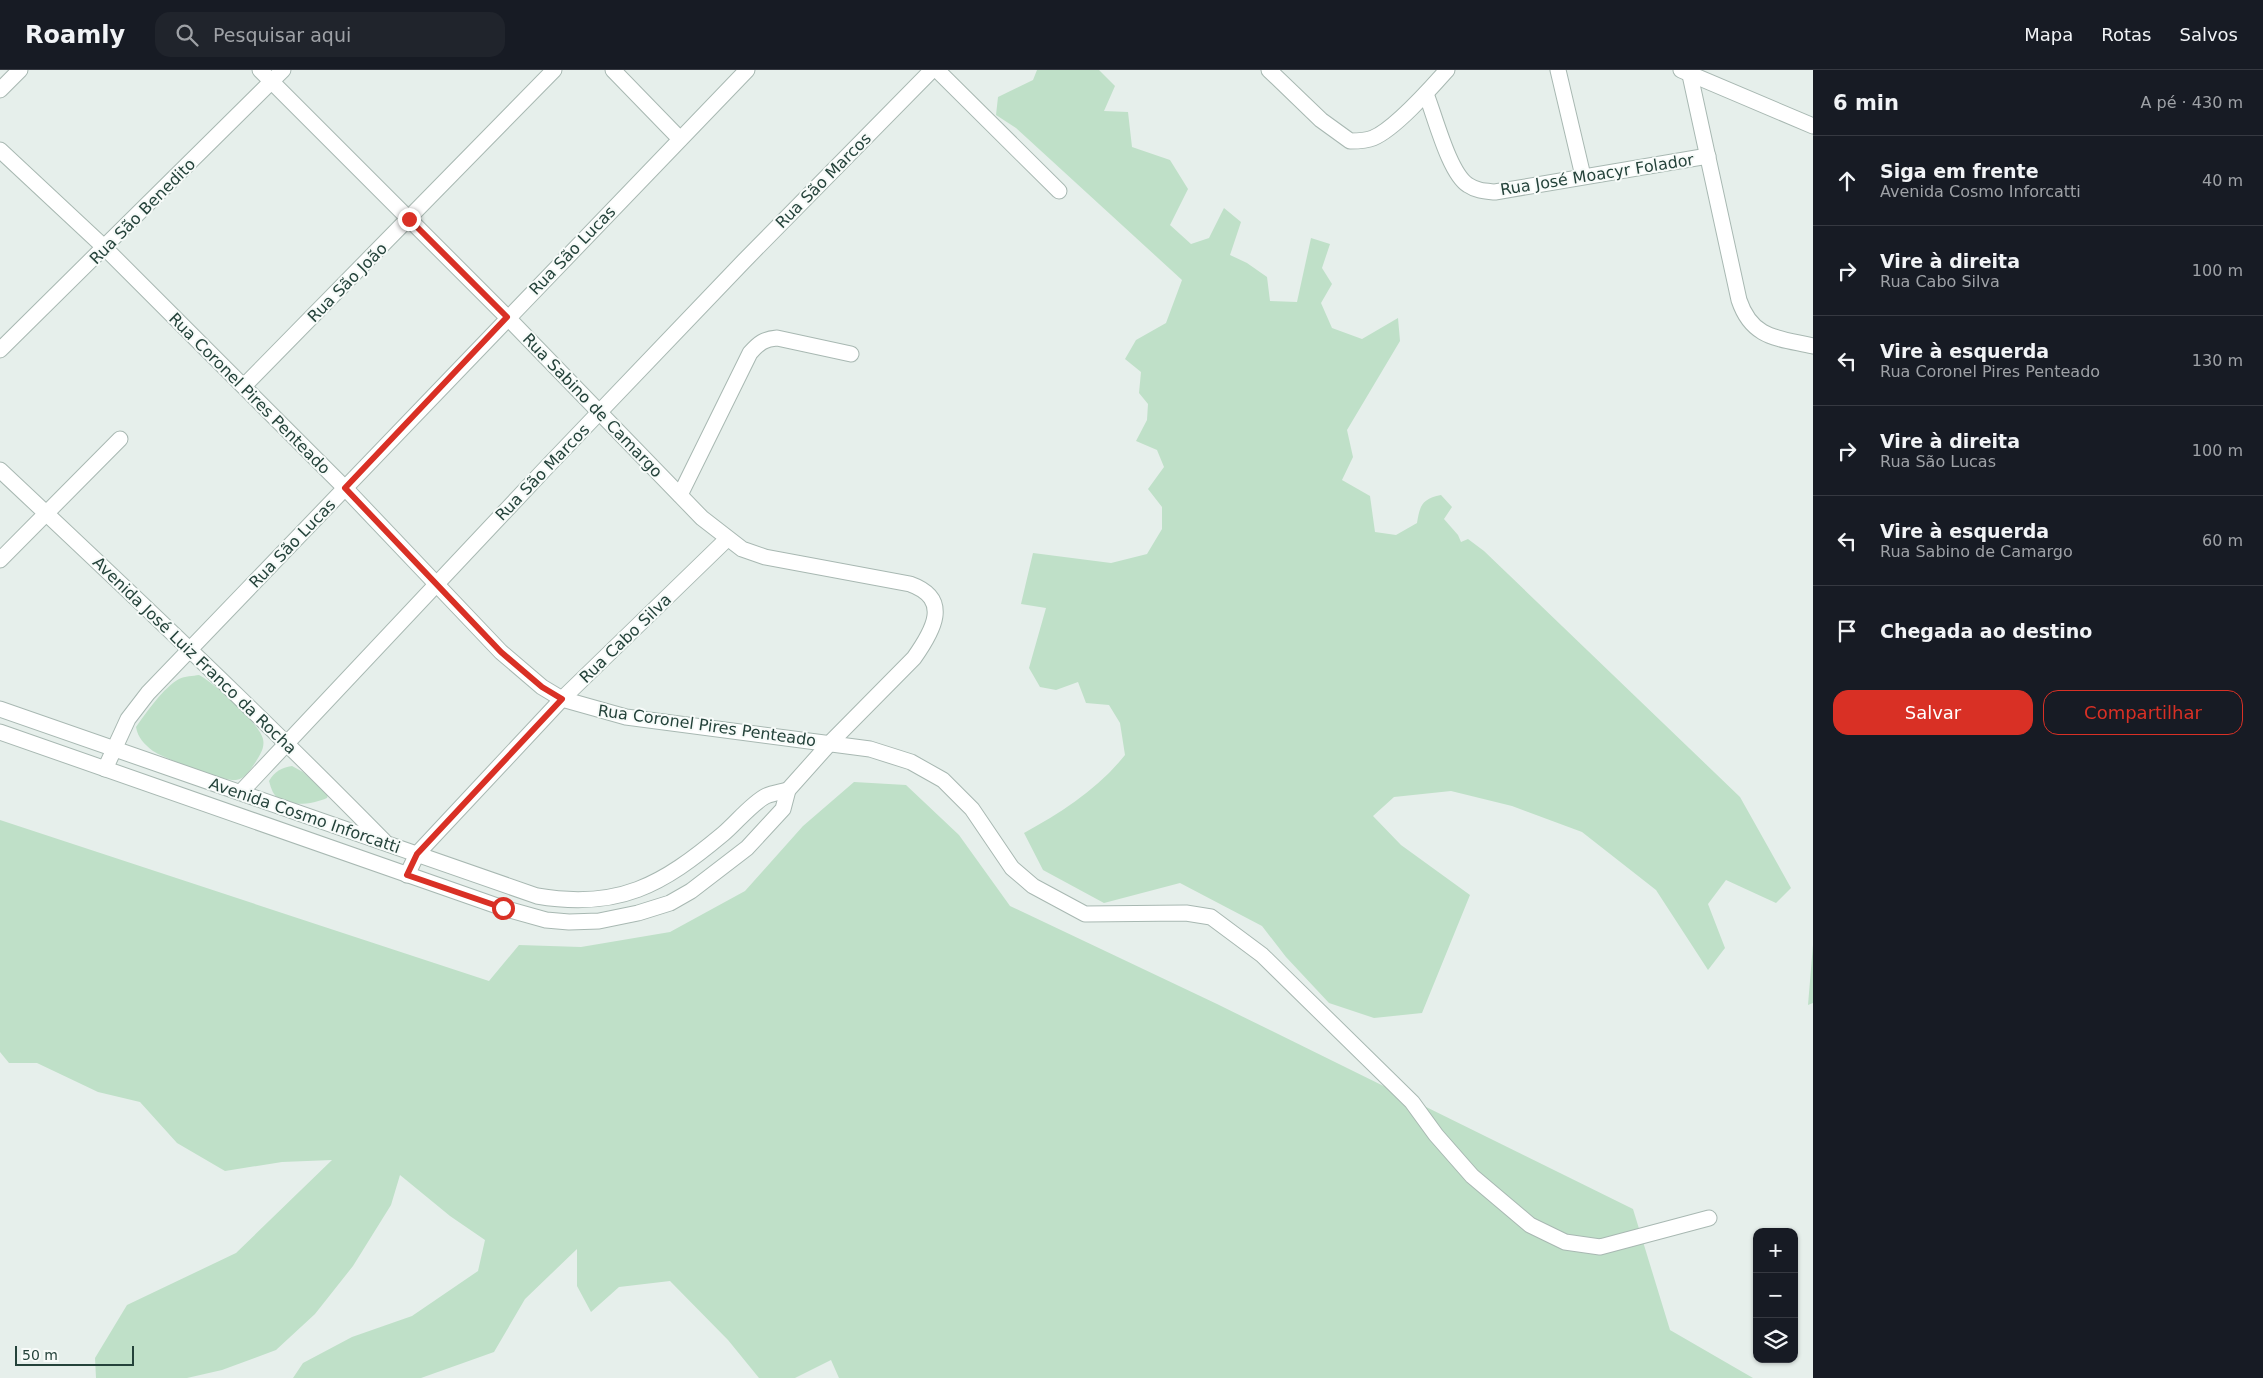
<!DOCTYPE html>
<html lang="pt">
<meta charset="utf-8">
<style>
:root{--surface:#171b24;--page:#20242c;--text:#f1f3f6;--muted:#9ea1a6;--line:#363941;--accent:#d93025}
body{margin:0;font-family:"DejaVu Sans",sans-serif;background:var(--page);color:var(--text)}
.controls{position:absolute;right:15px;bottom:15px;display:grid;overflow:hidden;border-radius:10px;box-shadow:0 1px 4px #0004}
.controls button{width:45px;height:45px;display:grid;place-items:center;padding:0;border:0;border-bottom:1px solid var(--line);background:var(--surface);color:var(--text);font:25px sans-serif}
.scale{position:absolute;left:15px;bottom:12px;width:119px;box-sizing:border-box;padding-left:5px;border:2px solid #24423a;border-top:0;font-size:14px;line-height:18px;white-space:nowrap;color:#24423a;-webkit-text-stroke:4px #f7fbf9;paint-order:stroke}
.stop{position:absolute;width:15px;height:15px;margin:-11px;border:4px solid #d93025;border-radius:50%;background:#fff}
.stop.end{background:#d93025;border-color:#fff;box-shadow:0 1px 5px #0008}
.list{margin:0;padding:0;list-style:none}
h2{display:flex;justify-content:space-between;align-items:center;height:65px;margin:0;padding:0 20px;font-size:21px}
h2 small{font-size:16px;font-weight:400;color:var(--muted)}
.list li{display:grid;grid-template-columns:32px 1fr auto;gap:15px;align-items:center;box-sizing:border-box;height:90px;padding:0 20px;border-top:1px solid var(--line)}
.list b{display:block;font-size:19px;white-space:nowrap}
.list p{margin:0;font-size:16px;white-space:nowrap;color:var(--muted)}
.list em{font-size:16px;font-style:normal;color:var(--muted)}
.actions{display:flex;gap:10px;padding:15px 20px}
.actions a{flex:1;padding:11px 0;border:1px solid var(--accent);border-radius:15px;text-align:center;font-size:18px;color:var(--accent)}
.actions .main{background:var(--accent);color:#fff}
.icon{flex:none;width:28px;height:28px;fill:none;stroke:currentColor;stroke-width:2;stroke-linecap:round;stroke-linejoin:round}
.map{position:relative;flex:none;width:1813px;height:1308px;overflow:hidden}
header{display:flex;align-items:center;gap:30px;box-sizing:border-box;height:70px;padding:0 25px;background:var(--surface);border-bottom:1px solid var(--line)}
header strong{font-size:24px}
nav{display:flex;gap:28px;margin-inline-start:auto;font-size:18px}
.search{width:350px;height:45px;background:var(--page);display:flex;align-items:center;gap:12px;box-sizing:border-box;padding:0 18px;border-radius:15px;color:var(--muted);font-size:19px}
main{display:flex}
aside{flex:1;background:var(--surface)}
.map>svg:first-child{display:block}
</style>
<header>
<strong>Roamly</strong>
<div class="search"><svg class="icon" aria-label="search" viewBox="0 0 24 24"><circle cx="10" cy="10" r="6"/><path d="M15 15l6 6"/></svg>Pesquisar aqui</div>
<nav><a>Mapa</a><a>Rotas</a><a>Salvos</a></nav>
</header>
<main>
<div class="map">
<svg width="1813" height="1308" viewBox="0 0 1813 1308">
<rect width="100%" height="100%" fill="#e6efeb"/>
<!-- green -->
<g fill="#bfe0c8">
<path d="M1037,0H1099L1115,16L1104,41L1128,42L1132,77L1170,90L1188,119L1170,155L1191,174L1209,168L1224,138L1241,152L1230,185L1247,193L1267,207L1270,231L1297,232L1311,168L1330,174L1322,198L1332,214L1321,233L1332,258L1362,269L1398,248L1400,271L1347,360L1353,387L1342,410L1370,426L1375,462L1396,465L1417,453C1420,435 1422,429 1441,425L1452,437L1444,449L1458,465L1461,472L1468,469L1484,481L1740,727L1791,818L1776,833L1726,810L1708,834L1725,878L1708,900L1656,820L1582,762L1512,736L1451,721L1394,727L1373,746L1401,775L1470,825L1422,943L1374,948L1329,933L1286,887L1262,856L1180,813L1104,833L1043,800L1024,763C1062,742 1098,719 1125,685L1120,653L1109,635L1086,633L1078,612L1056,620L1040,617L1029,598L1046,538L1021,534L1033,483L1111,493L1147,484L1162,459V437L1148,419L1164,397L1157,380L1136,371L1147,350L1148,334L1139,323L1141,302L1125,289L1136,270L1166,253L1182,210L1016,58L996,45L998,27L1033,10Z"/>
<path d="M199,605C213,612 260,654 263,669C265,678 260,685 255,693C250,700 245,709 236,710C225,712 163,688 153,681C144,674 138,668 136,657C146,643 164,617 179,609C185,606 193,606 199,605Z"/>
<path d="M292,696L303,702L328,725L327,728C314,734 291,737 279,729C273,725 271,718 269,711C275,701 281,698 292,696Z"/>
<path d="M854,712L906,715L959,765L1010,836L1217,934L1633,1139L1670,1260L1753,1308H839L831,1290L795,1308H759L728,1270L670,1211L619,1217L591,1242L577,1216V1179L525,1229L494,1282L421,1308H293L303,1293L352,1267L412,1246L478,1201L485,1170L450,1146L400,1105L391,1135L353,1196L315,1244L276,1280L222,1300L187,1308H96L95,1288L127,1235L236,1183L332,1090L282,1092L225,1101L177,1073L140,1032L98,1022L37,993H9L0,982V750L489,911L519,875L581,877L670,862L745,821L803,756Z"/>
<path d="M1813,875V933L1808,935Z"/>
</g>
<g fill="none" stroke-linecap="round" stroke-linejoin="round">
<!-- minor casing -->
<g stroke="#a8b8b2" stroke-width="17">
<g id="minor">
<path d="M937,0L1059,121"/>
<path d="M1558,0L1583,106"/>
<path d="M1681,0L1813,56"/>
<path d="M1690,5L1739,230C1752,269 1778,268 1813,276"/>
<path d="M1426,24C1435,46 1449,103 1468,115C1477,121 1485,121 1495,122L1708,86"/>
<path d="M0,80L105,178L345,418L501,582L542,617L562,629L626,647L870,679L911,692L943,710L972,739L1012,798L1033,816L1085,844L1186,843L1211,847L1262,885L1412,1032L1436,1065L1472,1106L1530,1155L1565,1172L1600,1177L1709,1148"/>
<path d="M0,280L283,0"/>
<path d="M244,316L554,0"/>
<path d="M0,400C130,522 259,644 384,771"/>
<path d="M680,425L750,283C759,273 764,269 777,268L851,284"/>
<path d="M0,490L120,369"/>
<path d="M0,639L537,826C619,840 662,815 723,764C736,753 752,733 766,726C773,723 781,722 788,720"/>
<path d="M0,662L503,838L546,850L569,852L599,851L638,843L670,833L691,821L747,778L783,739L788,720L830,673L914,588C933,561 952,529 910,514L765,487L742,479L702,448L507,247"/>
<path d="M105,699L128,649L148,623L747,0"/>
<path d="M241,722L544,400L744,191L932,0"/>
<path d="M407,805L417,784L562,629L727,469"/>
</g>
</g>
<!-- tertiary casing -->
<g stroke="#a8b8b2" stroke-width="17">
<g id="tertiary">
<path d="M260,0L507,247"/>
<path d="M613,0L680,69"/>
<path d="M1269,0L1321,50L1350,71C1358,71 1366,71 1373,68C1395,59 1431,18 1447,0"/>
<path d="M0,20L20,0"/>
</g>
</g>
<!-- minor -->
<use href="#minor" stroke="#fff" stroke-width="15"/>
<!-- tertiary -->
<use href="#tertiary" stroke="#fff" stroke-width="15"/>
</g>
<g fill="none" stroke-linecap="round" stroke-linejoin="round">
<!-- route -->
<path stroke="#d93025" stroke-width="6" d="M409,149L507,247L345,418L501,582L542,617L562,629L417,784L407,805L503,838"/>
</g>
<g text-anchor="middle" stroke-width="4" stroke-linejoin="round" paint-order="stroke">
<!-- street labels -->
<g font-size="16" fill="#24423a" stroke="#f7fbf9">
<text transform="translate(1597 104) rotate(-9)" y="6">Rua José Moacyr Folador</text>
<text transform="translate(823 110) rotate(-45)" y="6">Rua São Marcos</text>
<text transform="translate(142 141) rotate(-45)" y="6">Rua São Benedito</text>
<text transform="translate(572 180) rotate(-46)" y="6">Rua São Lucas</text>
<text transform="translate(347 212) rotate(-45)" y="6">Rua São João</text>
<text transform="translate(250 323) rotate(45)" y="6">Rua Coronel Pires Penteado</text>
<text transform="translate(593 335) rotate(46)" y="6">Rua Sabino de Camargo</text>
<text transform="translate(542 402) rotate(-46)" y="6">Rua São Marcos</text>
<text transform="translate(292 473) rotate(-46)" y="6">Rua São Lucas</text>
<text transform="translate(625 568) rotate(-44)" y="6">Rua Cabo Silva</text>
<text transform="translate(195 585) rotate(44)" y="6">Avenida José Luiz Franco da Rocha</text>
<text transform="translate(707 655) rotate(8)" y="6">Rua Coronel Pires Penteado</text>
<text transform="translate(305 745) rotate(19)" y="6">Avenida Cosmo Inforcatti</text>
</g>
</g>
</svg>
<div class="controls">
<button>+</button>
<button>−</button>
<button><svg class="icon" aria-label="layers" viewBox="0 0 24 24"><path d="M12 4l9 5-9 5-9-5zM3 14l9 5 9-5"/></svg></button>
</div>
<div class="scale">50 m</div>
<div class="stop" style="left:503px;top:838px"></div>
<div class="stop end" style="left:409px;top:149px"></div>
</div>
<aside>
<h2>6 min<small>A pé · 430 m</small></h2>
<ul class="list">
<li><svg class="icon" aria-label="ahead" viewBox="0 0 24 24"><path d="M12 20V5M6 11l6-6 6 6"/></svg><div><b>Siga em frente</b><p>Avenida Cosmo Inforcatti</p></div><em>40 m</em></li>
<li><svg class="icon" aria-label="right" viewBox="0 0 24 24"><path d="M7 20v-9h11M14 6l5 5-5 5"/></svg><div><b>Vire à direita</b><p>Rua Cabo Silva</p></div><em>100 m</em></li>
<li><svg class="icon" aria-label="left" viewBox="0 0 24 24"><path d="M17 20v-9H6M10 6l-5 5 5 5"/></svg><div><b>Vire à esquerda</b><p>Rua Coronel Pires Penteado</p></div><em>130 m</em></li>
<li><svg class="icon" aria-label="right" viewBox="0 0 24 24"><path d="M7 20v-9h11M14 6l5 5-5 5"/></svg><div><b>Vire à direita</b><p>Rua São Lucas</p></div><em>100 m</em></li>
<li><svg class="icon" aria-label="left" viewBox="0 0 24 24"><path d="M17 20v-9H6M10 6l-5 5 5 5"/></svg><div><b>Vire à esquerda</b><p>Rua Sabino de Camargo</p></div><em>60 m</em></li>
<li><svg class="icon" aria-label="arrive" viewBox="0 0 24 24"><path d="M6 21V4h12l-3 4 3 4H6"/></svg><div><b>Chegada ao destino</b></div></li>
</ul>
<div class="actions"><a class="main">Salvar</a><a>Compartilhar</a></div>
</aside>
</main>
